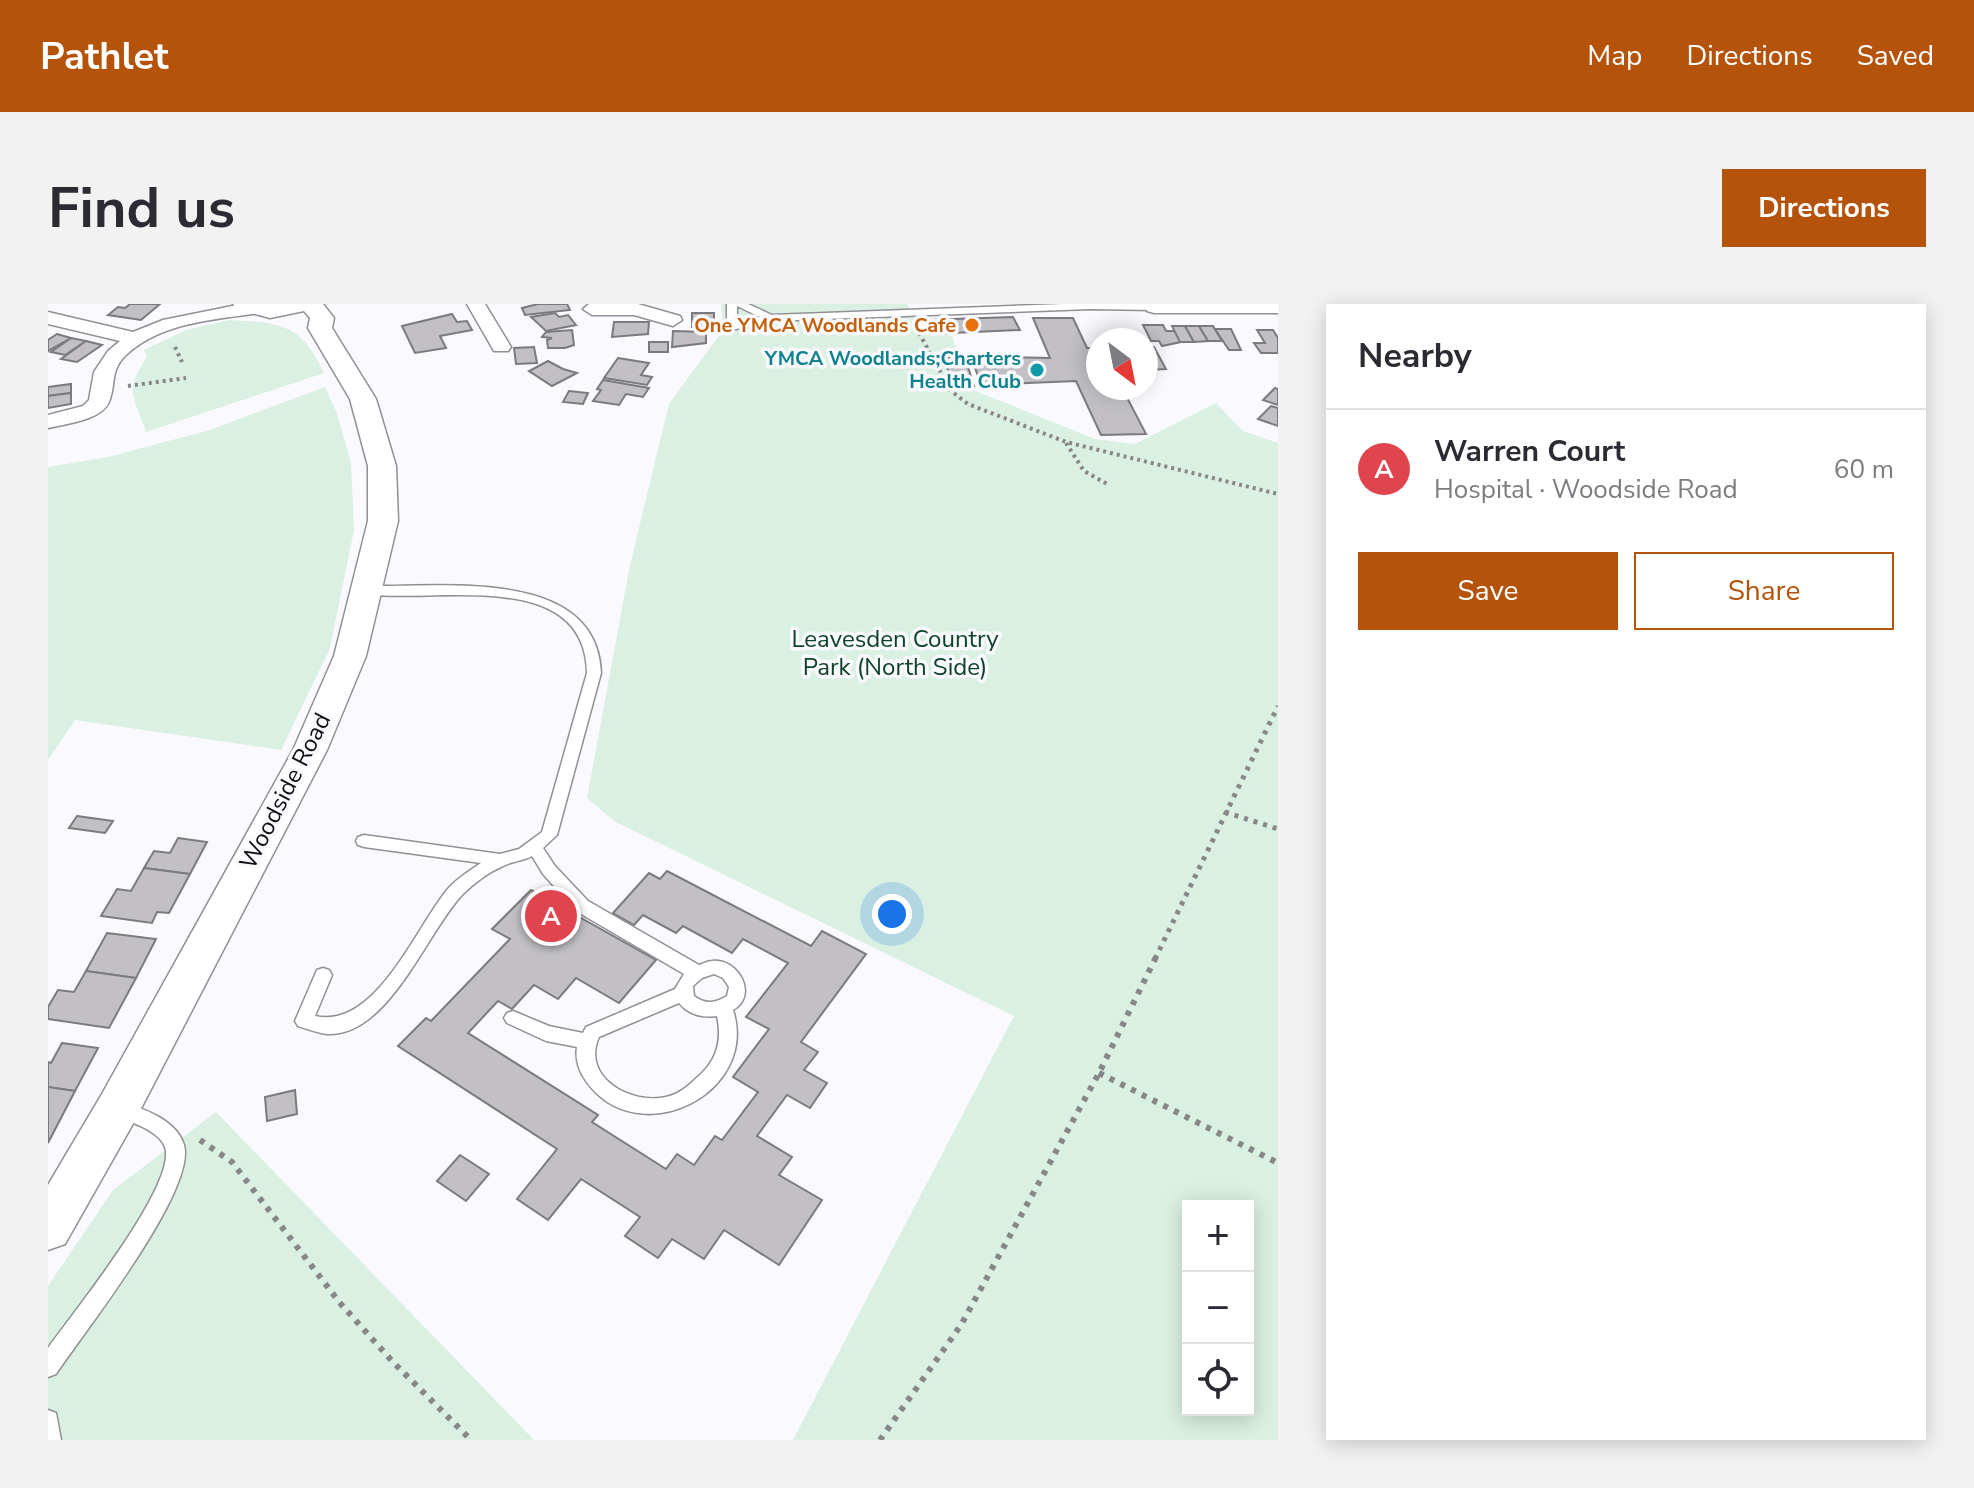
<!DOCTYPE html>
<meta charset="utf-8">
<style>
:root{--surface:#fff;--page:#f2f2f3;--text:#2b2b33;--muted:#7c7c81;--line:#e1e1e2;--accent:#b45309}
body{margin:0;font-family:"Nunito Sans",sans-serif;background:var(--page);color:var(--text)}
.controls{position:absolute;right:24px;bottom:24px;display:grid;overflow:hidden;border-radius:0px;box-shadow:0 4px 20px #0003}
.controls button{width:72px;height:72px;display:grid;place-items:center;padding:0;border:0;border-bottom:2px solid var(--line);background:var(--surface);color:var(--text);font:40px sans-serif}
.compass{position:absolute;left:1038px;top:24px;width:72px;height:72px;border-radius:50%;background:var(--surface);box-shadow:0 4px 20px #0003;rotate:148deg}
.you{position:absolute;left:844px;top:610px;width:28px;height:28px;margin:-20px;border:6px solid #fff;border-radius:50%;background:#1a73e8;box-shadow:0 0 0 12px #1a73e833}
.badge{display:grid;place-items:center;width:52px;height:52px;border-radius:50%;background:var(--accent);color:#fff;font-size:26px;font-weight:700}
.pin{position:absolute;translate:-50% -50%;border:4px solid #fff;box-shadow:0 2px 8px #0006}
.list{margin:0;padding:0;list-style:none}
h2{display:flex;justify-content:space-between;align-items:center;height:104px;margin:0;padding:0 32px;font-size:34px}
h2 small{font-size:26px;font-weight:400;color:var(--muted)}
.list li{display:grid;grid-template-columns:52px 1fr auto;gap:24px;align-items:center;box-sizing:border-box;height:120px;padding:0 32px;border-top:2px solid var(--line)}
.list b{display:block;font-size:30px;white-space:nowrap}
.list p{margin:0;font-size:26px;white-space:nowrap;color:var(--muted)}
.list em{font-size:26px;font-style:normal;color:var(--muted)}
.actions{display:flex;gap:16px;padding:24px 32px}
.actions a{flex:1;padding:18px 0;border:2px solid var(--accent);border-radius:0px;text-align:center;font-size:28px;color:var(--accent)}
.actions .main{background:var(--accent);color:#fff}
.icon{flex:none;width:44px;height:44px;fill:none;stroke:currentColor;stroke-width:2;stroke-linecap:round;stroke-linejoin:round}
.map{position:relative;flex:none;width:1230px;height:1136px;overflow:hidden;border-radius:0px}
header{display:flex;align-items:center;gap:48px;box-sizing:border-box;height:112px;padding:0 40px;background:var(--accent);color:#fff}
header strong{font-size:38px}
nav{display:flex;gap:44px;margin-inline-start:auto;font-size:28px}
.intro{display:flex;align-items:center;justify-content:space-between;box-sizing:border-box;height:192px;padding:0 48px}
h1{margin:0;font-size:56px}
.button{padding:20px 36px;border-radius:0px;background:var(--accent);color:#fff;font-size:28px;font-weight:700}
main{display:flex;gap:48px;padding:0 48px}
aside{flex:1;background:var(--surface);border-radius:0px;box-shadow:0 4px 20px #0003}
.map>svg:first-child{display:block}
</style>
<header>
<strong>Pathlet</strong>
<nav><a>Map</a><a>Directions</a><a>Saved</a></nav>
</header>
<div class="intro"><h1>Find us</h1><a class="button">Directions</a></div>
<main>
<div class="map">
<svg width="1230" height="1136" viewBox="0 0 1230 1136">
<rect width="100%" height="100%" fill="#faf9fd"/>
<!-- green -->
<g fill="#daf0e2" fill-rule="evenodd">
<path d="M673,0H859L874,30L903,29L923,85L1047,135L1087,140L1168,99L1195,127L1230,139V1136H745L966,712L566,517L539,494L582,261L621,100L675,26ZM1140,902H1200V1106H1140Z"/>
<path d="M182,16C232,19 253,19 276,69L98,128C85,90 76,88 99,53L96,46L138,26Z"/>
<path d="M277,83L289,110L303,159L306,226L282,344L233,446L27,416L0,456V163L60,153L162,126Z"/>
<path d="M168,808L486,1136H0V982L65,886Z"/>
</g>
<!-- building -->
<g fill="#c2c0c4" stroke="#7b7a7e" stroke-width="2">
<path d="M82,0H112L93,16L60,11L70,3L77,4Z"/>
<path d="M490,0H519L522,6L477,11L474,4Z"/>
<path d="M507,9L511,13L520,11L528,21L498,27L483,13Z"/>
<rect x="644" y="9" width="22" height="14"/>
<path d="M404,10L409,18L419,17L424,26L392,32L398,44L367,49L354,22Z"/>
<path d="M965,13L972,26L882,30L876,16Z"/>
<path d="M985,14H1025L1039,44H1050V84H1074L1098,130L1053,131L1028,77L933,81L923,52L1002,54Z"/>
<path d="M566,18H601L600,30L564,33Z"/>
<path d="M1095,21H1115L1118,27H1127L1133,38L1114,42L1111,37H1103Z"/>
<path d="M1124,22H1137L1146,38H1132Z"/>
<path d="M1137,22H1151L1160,37L1146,38Z"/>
<path d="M1151,22H1165L1174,37H1160Z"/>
<path d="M1167,25H1183L1193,46H1181Z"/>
<path d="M524,26L526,41L517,44H500L499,36L504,34L494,33L498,28Z"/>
<path d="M1209,26H1225L1230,34V49H1213L1206,39H1217Z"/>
<path d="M625,27L658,28V39L624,43Z"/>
<path d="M9,30L23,34L0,47V36Z"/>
<path d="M23,34L38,37L17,51L3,48Z"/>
<path d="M38,37L54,41L29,58L13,55Z"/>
<rect x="601" y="38" width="19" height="10"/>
<path d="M486,43L489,59L468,60L466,44Z"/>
<path d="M1098,43H1106L1118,65L1098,66Z"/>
<path d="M896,53H917L926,82H905Z"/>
<path d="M570,54L601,59L593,71L604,73L599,81L556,74Z"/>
<path d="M500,57L515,65L529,69L504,82L481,67Z"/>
<path d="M555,76L601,84L595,93L578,90L571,101L545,97L553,86L549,85Z"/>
<path d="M23,80V89L0,92V83Z"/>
<path d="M1227,84L1230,85V101L1215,96Z"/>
<path d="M521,87L540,89L535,100L515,98Z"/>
<path d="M23,89V100L0,104V92Z"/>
<path d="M1223,102L1230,104V122L1210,115Z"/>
<path d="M29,512L65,517L57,529L21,524Z"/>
<path d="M130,534L159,538L142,570L96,564L106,547L122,549Z"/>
<path d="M96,564L142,570L121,609L109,608L104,619L53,612L69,585L83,587Z"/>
<path d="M619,567L763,642L774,627L818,650L753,738L770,748L756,766L779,779L762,804L739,791L709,832L744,853L731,871L774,896L731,961L676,926L656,955L624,935L610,954L577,932L592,913L533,875L500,916L469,895L509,845L350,742L378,714L383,717L462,635L444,625L483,586L608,656L571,699L528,674L510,695L486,681L464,705L450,697L420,729L550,811L544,818L618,865L629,850L646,861L667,832L674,836L710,788L685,773L721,725L698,713L740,659L695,635L684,649L635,622L628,629L595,611L586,621L565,609L601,569L612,575Z"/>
<path d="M59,629L108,635L88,674L38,667Z"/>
<path d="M38,667L88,674L61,724L0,715V703L10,686L26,688Z"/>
<path d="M14,739L50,744L27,787L0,783V758L3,759Z"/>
<path d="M0,783L27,787L0,839Z"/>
<path d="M247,786L249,810L219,817L217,793Z"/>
<path d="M412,851L441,870L418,897L389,877Z"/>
</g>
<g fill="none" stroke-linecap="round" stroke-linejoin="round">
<!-- service casing -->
<g stroke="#919094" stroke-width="3">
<g id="service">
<path d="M679,0H700L724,11L1015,0H1106L1111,3L1106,6L1042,5L722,17L684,26L679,23ZM689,2L712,13L689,19Z"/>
<path d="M317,282C389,284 549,261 553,369L509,531L495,544L507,562L540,597L651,661C655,660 659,657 664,657C690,654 711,691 685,706C712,790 589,850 538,777C531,767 527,756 529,743L498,737L459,719L456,714L459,709L465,707L501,722L535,729L538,723L627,685L636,670L528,607L495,570L484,552C475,557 465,557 455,562C441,568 426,579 415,590C379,627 341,733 279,730C270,729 259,725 250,722L247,717L269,666L275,664L281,666L284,671L267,712C327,726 367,625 399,586C408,575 421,567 433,559L316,543L310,541L308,537L310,533L316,531L452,550L471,545L494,528L539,369C537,259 379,302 312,289L310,286ZM666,670L675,674L681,683L679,692C667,699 658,701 646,692L645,682L654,674ZM631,699C641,711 655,714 669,712C674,734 670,753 654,769C643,779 633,790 618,793C582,801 533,773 551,733Z"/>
<path d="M72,797C95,805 128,815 136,841C149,886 36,1028 8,1070L0,1073V1044C24,1010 130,880 117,843C111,826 80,817 65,811L63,805L65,799Z"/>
<path d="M0,1106L8,1109L13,1136H0Z"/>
</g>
</g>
<!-- minor casing -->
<g stroke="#919094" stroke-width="3">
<g id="minor">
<path d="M194,0H212L214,4L205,10C161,16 110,20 77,52C62,67 68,81 61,98C54,116 17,120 0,124V111L35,102L41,96L46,68L60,47L72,37L0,20V8L85,28L115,16Z"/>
<path d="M419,0H437L463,43L460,47H446Z"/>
<path d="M590,0L632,12L634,16L625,22L586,11H544L535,5L541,0Z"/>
<path d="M1099,0H1230V9H1106L1099,7Z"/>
</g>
</g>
<!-- tertiary casing -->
<g stroke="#919094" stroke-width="3">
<path id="tertiary" d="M185,0H275L286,14L284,24L328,95L348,162L350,217L318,352L279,446L86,818L17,940L0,946V881L54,790L245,446L286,352L320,217V162L302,95L260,24L262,14L256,7L222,14L189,5Z"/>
</g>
<!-- path-far2 -->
<g stroke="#878689" stroke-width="4" stroke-dasharray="3 4" stroke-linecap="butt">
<path d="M871,29L903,87L920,100L1018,138L1230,190"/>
<path d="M127,43L134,58"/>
<path d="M80,82L138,74"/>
<path d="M1018,139L1036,167L1061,181"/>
</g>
<!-- path-far1 -->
<g stroke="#878689" stroke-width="5" stroke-dasharray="4 6" stroke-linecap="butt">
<path d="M1177,508L1230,525"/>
<path d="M1107,655L1230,402"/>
</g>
<!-- path -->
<g stroke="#878689" stroke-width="6" stroke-dasharray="5 7" stroke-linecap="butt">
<path d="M1051,769L1230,859"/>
<path d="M152,836L184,858L292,999L344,1057L423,1136"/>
<path d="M832,1136L913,1021L1051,769L1108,653"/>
</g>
<!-- service -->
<use href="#service" fill="#fff" fill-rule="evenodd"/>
<!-- minor -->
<use href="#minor" fill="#fff" fill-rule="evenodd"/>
<!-- tertiary -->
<use href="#tertiary" fill="#fff" fill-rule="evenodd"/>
</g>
<!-- markers -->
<circle fill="#e8710a" stroke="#faf9fd" stroke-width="3" cx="924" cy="21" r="8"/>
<circle fill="#0f9aa8" stroke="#faf9fd" stroke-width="3" cx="989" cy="66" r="8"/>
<g text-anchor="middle" stroke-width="7" stroke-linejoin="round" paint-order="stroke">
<!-- far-food labels -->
<g font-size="20" font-weight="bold" fill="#c56008" stroke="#faf9fd" text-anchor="end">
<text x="908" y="28">One YMCA Woodlands Cafe</text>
</g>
<!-- far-culture labels -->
<g font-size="20" font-weight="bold" fill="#0d838f" stroke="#faf9fd" text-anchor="end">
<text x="973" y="61">YMCA Woodlands;Charters<tspan x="973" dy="23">Health Club</tspan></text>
</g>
<!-- park labels -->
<g font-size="24" fill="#0c4328" stroke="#faf9fd">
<text x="847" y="343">Leavesden Country<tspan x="847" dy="28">Park (North Side)</tspan></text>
</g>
<!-- street labels -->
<g font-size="24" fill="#0e0d0f" stroke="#faf9fd">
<text transform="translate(237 487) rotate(-63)" y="8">Woodside Road</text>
</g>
</g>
</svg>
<div class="controls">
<button>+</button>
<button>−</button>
<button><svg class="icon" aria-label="locate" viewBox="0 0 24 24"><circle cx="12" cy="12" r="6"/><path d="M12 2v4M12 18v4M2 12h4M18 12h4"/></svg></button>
</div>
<svg class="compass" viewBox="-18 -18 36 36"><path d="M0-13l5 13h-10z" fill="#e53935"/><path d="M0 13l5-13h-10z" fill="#7c7c81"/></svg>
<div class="you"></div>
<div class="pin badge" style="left:503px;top:612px;background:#e0444e">A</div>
</div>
<aside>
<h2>Nearby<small></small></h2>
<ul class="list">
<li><span class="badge" style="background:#e0444e">A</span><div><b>Warren Court</b><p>Hospital · Woodside Road</p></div><em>60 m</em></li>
</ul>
<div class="actions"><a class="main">Save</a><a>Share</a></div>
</aside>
</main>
